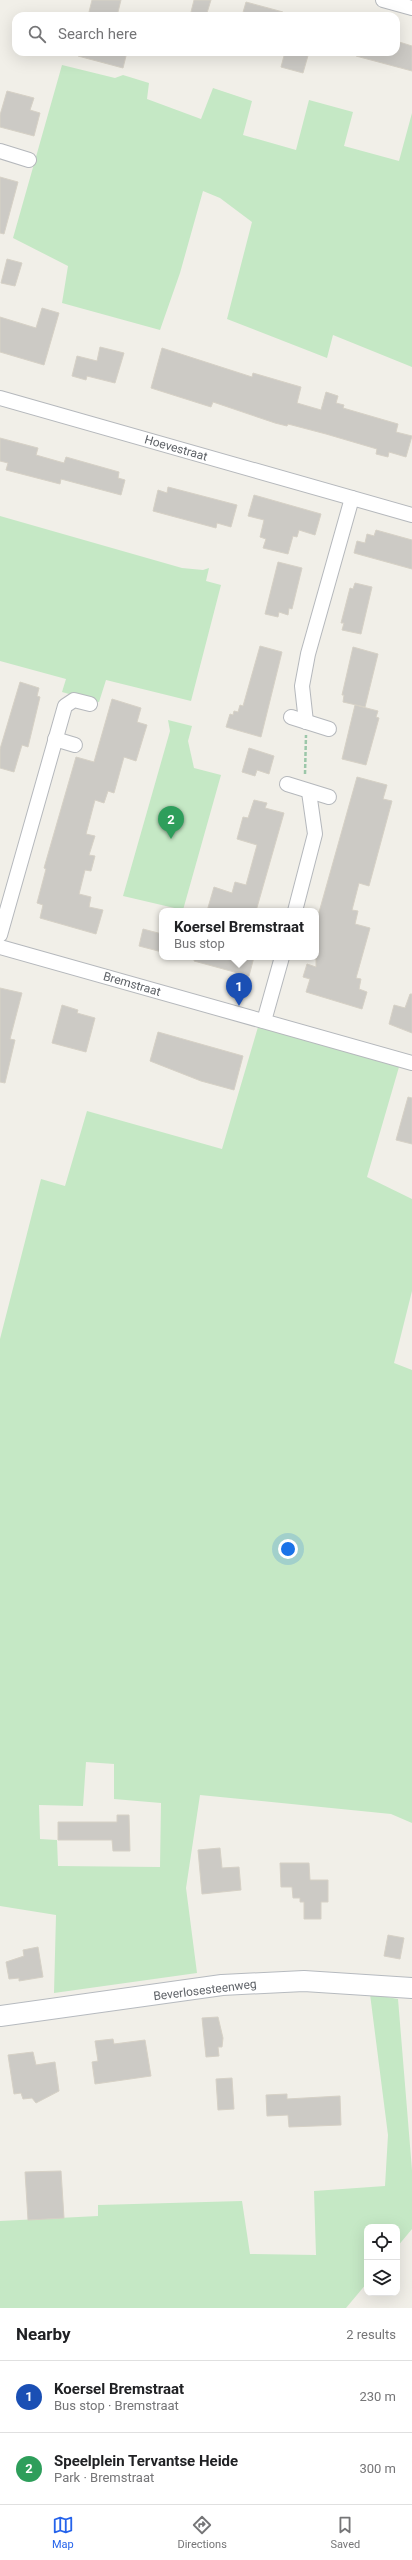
<!DOCTYPE html>
<meta charset="utf-8">
<style>
:root{--surface:#fff;--page:#f2f2f2;--text:#202124;--muted:#757577;--line:#e0e0e0;--accent:#2563eb}
body{margin:0;font-family:Roboto,sans-serif;background:var(--page);color:var(--text)}
.controls{position:absolute;right:12px;bottom:12px;display:grid;overflow:hidden;border-radius:8px;box-shadow:0 4px 16px #0002}
.controls button{width:36px;height:36px;display:grid;place-items:center;padding:0;border:0;border-bottom:1px solid var(--line);background:var(--surface);color:var(--text);font:20px sans-serif}
.you{position:absolute;left:288px;top:1549px;width:14px;height:14px;margin:-10px;border:3px solid #fff;border-radius:50%;background:#1a73e8;box-shadow:0 0 0 6px #1a73e833}
.badge{display:grid;place-items:center;width:26px;height:26px;border-radius:50%;background:var(--accent);color:#fff;font-size:13px;font-weight:700}
.pin{position:absolute;translate:-50% -33px;filter:drop-shadow(0 1px 2px #0008)}
.pin::after{content:'';position:absolute;top:21px;width:14px;height:12px;background:inherit;clip-path:polygon(0 0,100% 0,50% 100%)}
.popup{position:absolute;left:159px;top:908px;width:160px;height:52px;box-sizing:border-box;display:grid;place-content:center;border-radius:8px;background:var(--surface);filter:drop-shadow(0 1px 3px #0005);font-size:13px;white-space:nowrap;color:var(--muted)}
.popup b{font-size:15px;color:var(--text)}
.popup::after{content:'';position:absolute;left:50%;top:100%;margin-left:-8px;border:8px solid transparent;border-top-color:var(--surface)}
.list{margin:0;padding:0;list-style:none}
h2{display:flex;justify-content:space-between;align-items:center;height:52px;margin:0;padding:0 16px;font-size:17px}
h2 small{font-size:13px;font-weight:400;color:var(--muted)}
.list li{display:grid;grid-template-columns:26px 1fr auto;gap:12px;align-items:center;box-sizing:border-box;height:72px;padding:0 16px;border-top:1px solid var(--line)}
.list b{display:block;font-size:15px;white-space:nowrap}
.list p{margin:0;font-size:13px;white-space:nowrap;color:var(--muted)}
.list em{font-size:13px;font-style:normal;color:var(--muted)}
.icon{flex:none;width:22px;height:22px;fill:none;stroke:currentColor;stroke-width:2;stroke-linecap:round;stroke-linejoin:round}
.map{position:relative;flex:none;width:412px;height:2308px;overflow:hidden}
.search{position:absolute;background:var(--surface);box-shadow:0 4px 16px #0002;left:12px;right:12px;top:12px;height:44px;display:flex;align-items:center;gap:10px;box-sizing:border-box;padding:0 14px;border-radius:12px;color:var(--muted);font-size:15px}
.sheet{height:196px;background:var(--surface)}
nav{display:flex;justify-content:space-around;align-items:center;box-sizing:border-box;height:56px;border-top:1px solid var(--line);background:var(--surface);font-size:11px;color:var(--muted)}
nav a{display:grid;justify-items:center;gap:2px}
nav .on{color:var(--accent)}
.map>svg:first-child{display:block}
</style>
<div class="map">
<svg width="412" height="2308" viewBox="0 0 412 2308">
<rect width="100%" height="100%" fill="#f1efe8"/>
<!-- green -->
<g fill="#c5e8c5" fill-rule="evenodd">
<path d="M62,65L115,78L123,75L149,83L147,99L201,119L213,88L252,101L243,135L296,150L309,100L353,112L344,146L399,161L412,113V367L333,335L327,358L227,319L252,222L220,198L203,191L180,273L160,330L62,303L68,266L13,238Z"/>
<path d="M0,516L182,568L203,570L209,568L206,581L221,585L191,701L106,680L99,702L94,701L62,692L66,679L0,661Z"/>
<path d="M168,720L192,726L188,741L194,768L221,775L183,910L123,896L170,731Z"/>
<path d="M258,1027L399,1067L367,1177L412,1199V1291L394,1363L412,1370V1823L391,1814L200,1795L186,1888L197,1973L54,1993L56,1915L0,1906V1339L41,1179L65,1186L87,1111L222,1149ZM86,1762L114,1764V1799L161,1803L160,1867L58,1866L57,1840L40,1839L39,1805L83,1806Z"/>
<path d="M370,1994L398,1999L412,2170V2229L397,2247V2227H367V2283L346,2308H0V2221L98,2216V2205L242,2201L250,2254L316,2255L314,2191L385,2186L388,2135Z"/>
</g>
<!-- building -->
<g fill="#cccac5" stroke="#d6d1c6">
<path d="M92,0H121L117,16H88Z"/>
<path d="M194,0H211L206,16H190Z"/>
<path d="M246,2L283,12V16H242Z"/>
<path d="M396,41L412,46V71L356,56L357,52H396Z"/>
<path d="M78,52H127L123,68L78,56Z"/>
<path d="M285,52H309L303,73L281,67Z"/>
<path d="M7,91L34,98L30,110L40,113L34,136L0,127V115Z"/>
<path d="M0,177L18,182L4,234L0,233Z"/>
<path d="M7,259L22,263L15,286L1,283Z"/>
<path d="M42,308L59,313L44,365L0,352V317L36,328Z"/>
<path d="M100,347L124,353L115,383L87,376L86,380L72,376L77,356L97,361Z"/>
<path d="M162,348L252,377L253,373L301,387L297,403L321,410L326,392L338,396L336,403L344,405L343,408L398,424L396,432L412,436L406,457L389,452L388,457L376,454L377,449L326,434L288,424L287,426L275,423L213,402L211,407L151,388Z"/>
<path d="M0,438L38,448L36,455L64,463L66,457L119,472L118,478L125,480L121,495L61,479L60,484L6,470L8,463L0,461Z"/>
<path d="M168,487L237,505L231,527L217,523L216,528L153,511L158,490L167,493Z"/>
<path d="M254,495L321,514L315,535L299,530L297,537L293,536L288,554L263,548L266,539L260,537L264,520L248,516Z"/>
<path d="M376,530L412,540V569L354,553L357,541L365,543L367,534L374,536Z"/>
<path d="M278,562L302,568L292,609L289,608L288,615L279,612L278,617L265,614Z"/>
<path d="M355,583L372,587L361,634L342,630L344,623H341L350,588L353,589Z"/>
<path d="M260,646L282,652L261,737L226,727L230,714L233,715L234,711L238,712L240,705L243,706Z"/>
<path d="M353,647L378,654L365,707L343,702L344,695H342Z"/>
<path d="M20,682L39,688L37,696L40,697L28,747L22,745L14,772L0,768V749Z"/>
<path d="M112,699L141,708L137,722L147,725L136,761L124,757L114,793L108,791L104,803L95,800L86,834L95,836L89,855L95,856L91,871L85,870L79,894L91,897L89,907L103,910L96,934L40,918L43,905L37,903L46,869L44,868L76,757L94,762Z"/>
<path d="M355,705L378,711L376,717L379,718L366,765L342,759Z"/>
<path d="M249,748L274,756L269,774L257,770L255,776L242,772Z"/>
<path d="M357,777L387,785L383,799L392,801L369,886L359,883L352,910L358,911L355,924L370,928L356,978L361,979L359,989L367,992L362,1009L306,992L310,979L303,977L307,964L316,967V923Z"/>
<path d="M254,800L267,803L265,808L284,813L256,911H207L214,887L232,893L235,882L246,885L257,845L237,839L243,817L248,818Z"/>
<path d="M143,929L162,934V952L139,946Z"/>
<path d="M195,957H254L249,976L194,961Z"/>
<path d="M0,988L22,993L10,1039L15,1040L5,1083L0,1082Z"/>
<path d="M410,994H412V1033L389,1024L394,1005L405,1008Z"/>
<path d="M62,1005L78,1010L77,1013L95,1018L86,1052L52,1043Z"/>
<path d="M158,1032L243,1056L234,1090L201,1081L150,1061Z"/>
<path d="M408,1097L412,1098V1144L396,1140Z"/>
<path d="M117,1815H129L130,1851H113L112,1840H58V1822H117Z"/>
<path d="M220,1848L222,1868L239,1867L241,1890L202,1894L198,1850Z"/>
<path d="M280,1863H309L310,1880H328V1902H321V1919H304V1902H300V1898H293L292,1887H281Z"/>
<path d="M388,1935L404,1938L400,1959L384,1956Z"/>
<path d="M38,1947L43,1977L19,1981V1978L9,1979L6,1962L24,1956L23,1950Z"/>
<path d="M218,2017L223,2038L222,2047H218L219,2056L206,2057L202,2018Z"/>
<path d="M113,2039L114,2044L145,2040L151,2076L95,2084L92,2062L98,2061L95,2041Z"/>
<path d="M33,2052L36,2065L55,2062L59,2091L36,2103L32,2098L23,2099L21,2093L14,2094L8,2055Z"/>
<path d="M232,2078L234,2109L218,2110L216,2079Z"/>
<path d="M287,2094V2099L340,2096L341,2125L289,2127L288,2115L267,2116L266,2095Z"/>
<path d="M61,2171L64,2218L28,2220L25,2172Z"/>
</g>
<g fill="none" stroke-linecap="round" stroke-linejoin="round">
<!-- street casing -->
<g stroke="#b5b8bc" stroke-width="16">
<g id="street">
<path d="M383,0L412,8"/>
<path d="M0,151L29,160"/>
<path d="M0,398L412,515"/>
<path d="M291,717L329,729"/>
<path d="M306,722L302,686L308,654L352,498"/>
<path d="M55,739L75,745"/>
<path d="M287,784L329,797"/>
<path d="M295,911L315,834L309,792"/>
<path d="M0,935L65,706L74,700L90,704"/>
<path d="M0,947L412,1063"/>
<path d="M264,1021L282,957"/>
</g>
</g>
<!-- secondary casing -->
<g stroke="#b6babf" stroke-width="22">
<path id="secondary" d="M0,2016L222,1985L304,1981L412,1988"/>
</g>
<!-- path -->
<path stroke="#9cc7a9" stroke-width="2.5" stroke-dasharray="4 2" stroke-linecap="butt" d="M305,774L306,735"/>
<!-- street -->
<use href="#street" stroke="#fff" stroke-width="14"/>
<!-- secondary -->
<use href="#secondary" stroke="#fff" stroke-width="20"/>
</g>
<g text-anchor="middle" stroke-width="4" stroke-linejoin="round" paint-order="stroke">
<!-- street labels -->
<g font-size="12" fill="#5f6368" stroke="#fff">
<text transform="translate(176 448) rotate(16)" y="4">Hoevestraat</text>
<text transform="translate(132 984) rotate(16)" y="4">Bremstraat</text>
<text transform="translate(205 1990) rotate(-7)" y="4">Beverlosesteenweg</text>
</g>
</g>
</svg>
<div class="controls">
<button><svg class="icon" aria-label="locate" viewBox="0 0 24 24"><circle cx="12" cy="12" r="6"/><path d="M12 2v4M12 18v4M2 12h4M18 12h4"/></svg></button>
<button><svg class="icon" aria-label="layers" viewBox="0 0 24 24"><path d="M12 4l9 5-9 5-9-5zM3 14l9 5 9-5"/></svg></button>
</div>
<div class="you"></div>
<div class="pin badge" style="left:239px;top:1006px;background:#1a4fb4">1</div>
<div class="popup"><b>Koersel Bremstraat</b>Bus stop</div>
<div class="pin badge" style="left:171px;top:839px;background:#2e9e5b">2</div>
<div class="search"><svg class="icon" aria-label="search" viewBox="0 0 24 24"><circle cx="10" cy="10" r="6"/><path d="M15 15l6 6"/></svg>Search here</div>
</div>
<section class="sheet">
<h2>Nearby<small>2 results</small></h2>
<ul class="list">
<li><span class="badge" style="background:#1a4fb4">1</span><div><b>Koersel Bremstraat</b><p>Bus stop · Bremstraat</p></div><em>230 m</em></li>
<li><span class="badge" style="background:#2e9e5b">2</span><div><b>Speelplein Tervantse Heide</b><p>Park · Bremstraat</p></div><em>300 m</em></li>
</ul>
</section>
<nav>
<a class="on"><svg class="icon" aria-label="map" viewBox="0 0 24 24"><path d="M3 6l6-2 6 2 6-2v14l-6 2-6-2-6 2zM9 4v14M15 6v14"/></svg>Map</a>
<a><svg class="icon" aria-label="directions" viewBox="0 0 24 24"><path d="M12 3l9 9-9 9-9-9zM9 14v-3h6M13 9l2 2-2 2"/></svg>Directions</a>
<a><svg class="icon" aria-label="saved" viewBox="0 0 24 24"><path d="M7 4h10v16l-5-4-5 4z"/></svg>Saved</a>
</nav>
